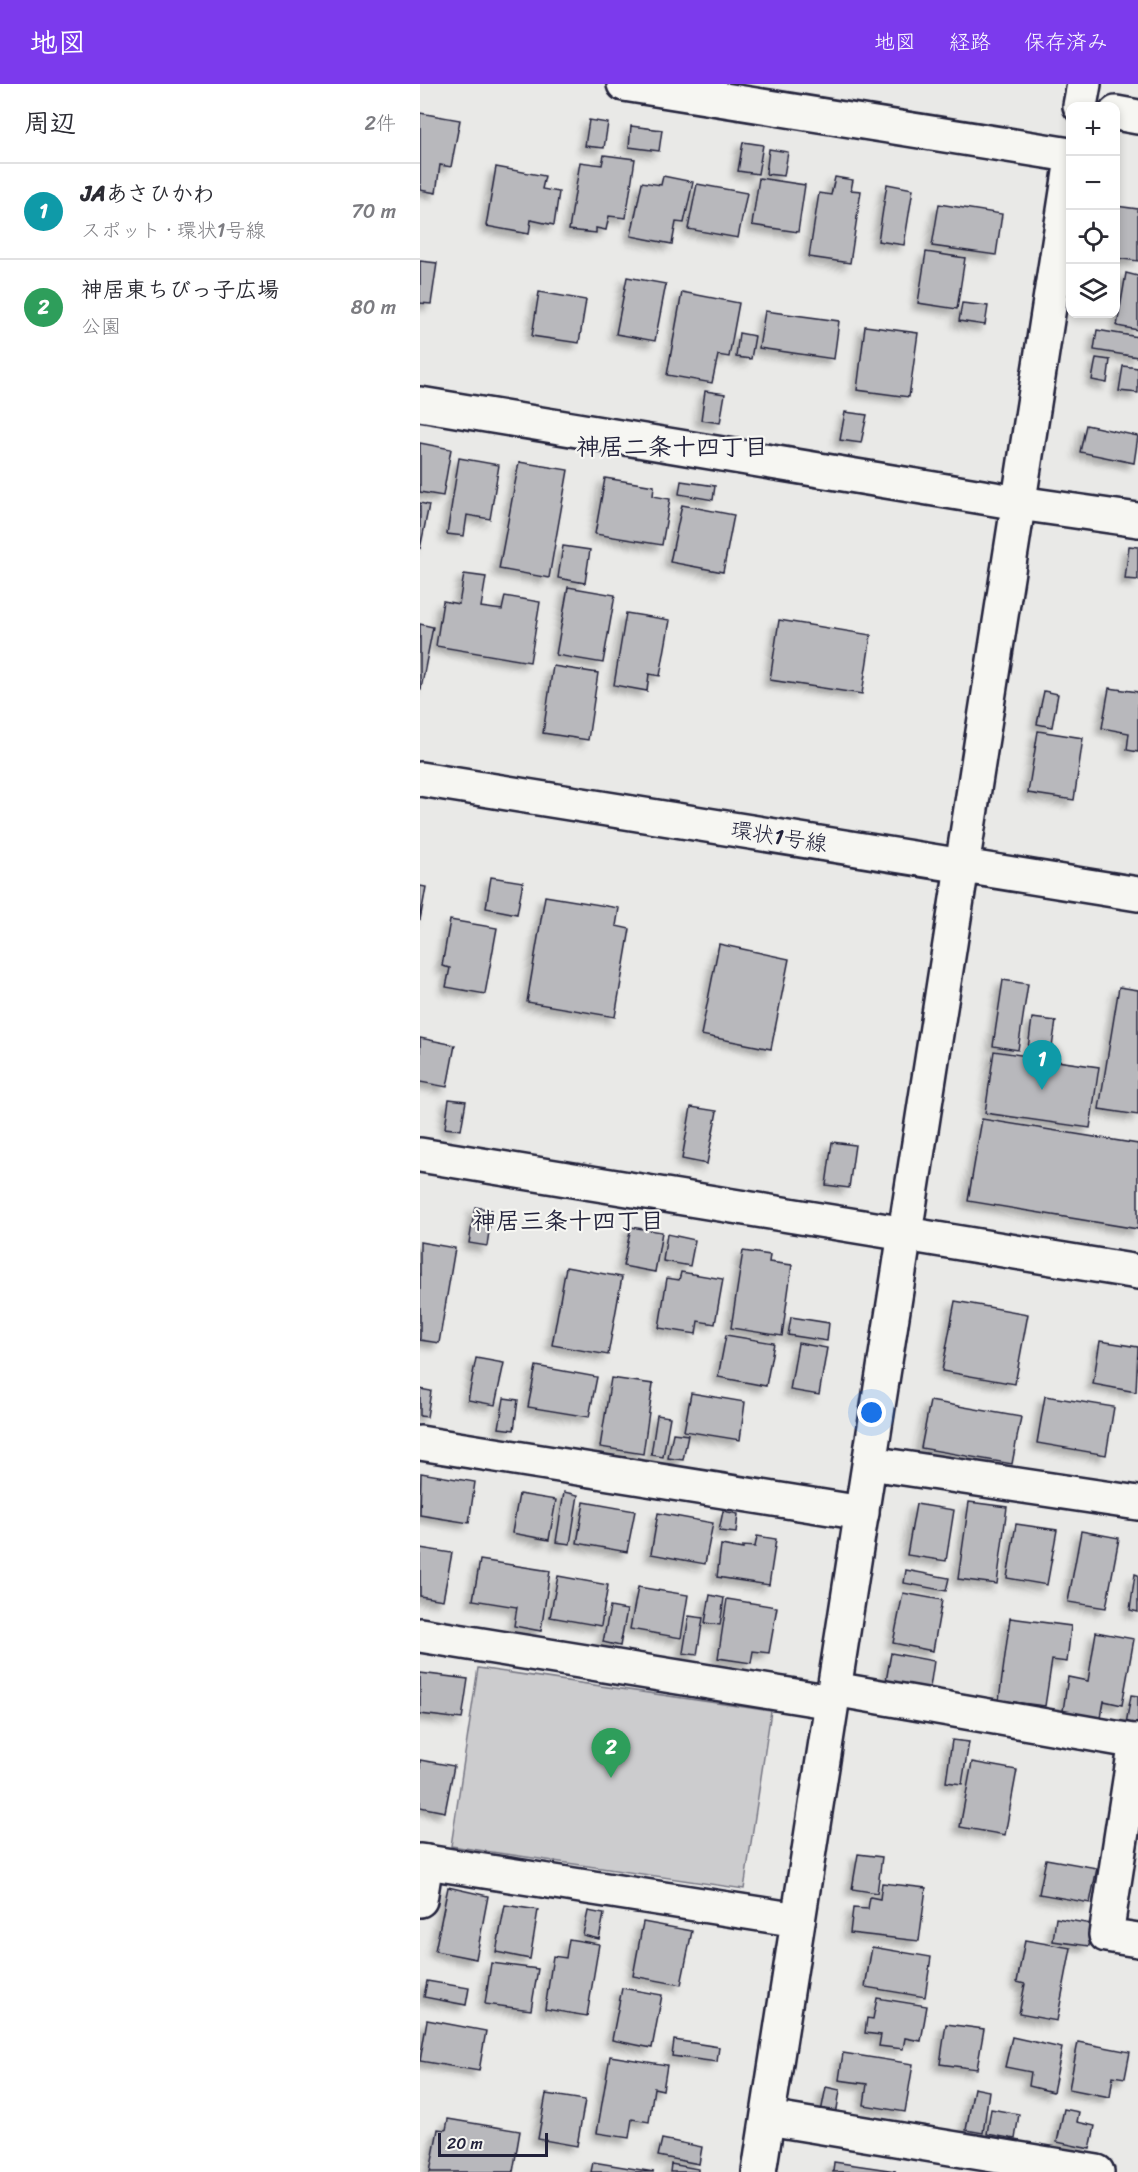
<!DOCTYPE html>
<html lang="ja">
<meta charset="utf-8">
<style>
:root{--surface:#fff;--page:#f7f7f7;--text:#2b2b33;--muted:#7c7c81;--line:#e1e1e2;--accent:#7c3aed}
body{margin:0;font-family:Sriracha,"Klee One",sans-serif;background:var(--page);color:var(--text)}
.controls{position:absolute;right:18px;top:18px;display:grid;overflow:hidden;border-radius:12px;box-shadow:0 3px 9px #0003}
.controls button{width:54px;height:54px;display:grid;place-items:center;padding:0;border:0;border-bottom:2px solid var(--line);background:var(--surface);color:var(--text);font:30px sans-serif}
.scale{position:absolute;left:18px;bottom:15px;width:110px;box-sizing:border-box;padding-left:6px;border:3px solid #22223b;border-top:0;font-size:16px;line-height:21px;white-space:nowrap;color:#22223b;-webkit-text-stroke:4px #f6f6f2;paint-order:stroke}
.you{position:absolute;left:452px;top:1329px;width:21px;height:21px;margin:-15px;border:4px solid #fff;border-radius:50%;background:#1a73e8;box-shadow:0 0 0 9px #1a73e833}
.badge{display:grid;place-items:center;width:39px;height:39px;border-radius:50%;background:var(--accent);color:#fff;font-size:20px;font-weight:700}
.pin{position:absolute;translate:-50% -50px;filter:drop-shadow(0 2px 3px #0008)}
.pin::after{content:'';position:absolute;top:32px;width:21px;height:18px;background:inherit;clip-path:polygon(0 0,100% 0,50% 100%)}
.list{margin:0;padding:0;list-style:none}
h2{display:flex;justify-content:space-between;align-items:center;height:78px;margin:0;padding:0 24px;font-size:26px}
h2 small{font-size:20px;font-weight:400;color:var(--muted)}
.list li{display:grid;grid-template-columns:39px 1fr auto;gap:18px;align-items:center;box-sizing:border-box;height:96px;padding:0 24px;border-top:2px solid var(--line)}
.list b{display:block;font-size:22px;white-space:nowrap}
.list p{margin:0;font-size:20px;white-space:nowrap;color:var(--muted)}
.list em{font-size:20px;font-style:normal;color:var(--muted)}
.icon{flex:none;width:33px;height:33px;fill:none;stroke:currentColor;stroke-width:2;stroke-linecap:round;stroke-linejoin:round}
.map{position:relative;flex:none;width:718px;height:2088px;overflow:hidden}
header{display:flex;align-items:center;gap:36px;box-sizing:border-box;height:84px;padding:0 30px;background:var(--accent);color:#fff}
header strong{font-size:28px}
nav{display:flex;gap:33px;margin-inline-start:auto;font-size:21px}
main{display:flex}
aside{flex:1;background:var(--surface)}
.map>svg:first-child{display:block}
</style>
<header>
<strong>地図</strong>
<nav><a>地図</a><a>経路</a><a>保存済み</a></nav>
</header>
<main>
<aside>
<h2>周辺<small>2件</small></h2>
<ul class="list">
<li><span class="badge" style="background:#0f9aa8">1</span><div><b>JAあさひかわ</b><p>スポット · 環状1号線</p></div><em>70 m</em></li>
<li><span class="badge" style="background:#2e9e5b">2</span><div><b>神居東ちびっ子広場</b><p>公園</p></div><em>80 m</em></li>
</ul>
</aside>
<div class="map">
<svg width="718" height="2088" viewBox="0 0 718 2088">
<defs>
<filter id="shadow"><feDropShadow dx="-5.5" dy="5.5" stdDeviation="3" flood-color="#0004"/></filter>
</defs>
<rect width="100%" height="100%" fill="#e9e9e7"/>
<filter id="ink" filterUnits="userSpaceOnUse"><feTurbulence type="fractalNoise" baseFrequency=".0167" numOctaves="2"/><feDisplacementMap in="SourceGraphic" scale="12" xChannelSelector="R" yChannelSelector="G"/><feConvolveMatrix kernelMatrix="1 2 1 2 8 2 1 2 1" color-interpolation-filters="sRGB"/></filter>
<g filter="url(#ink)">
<!-- green -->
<path fill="#ccccce" stroke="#777784" stroke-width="1.5" d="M58,1584L351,1627L324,1805L31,1762Z"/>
<!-- building -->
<g fill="#b8b8bc" stroke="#22223b" stroke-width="1.5" filter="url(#shadow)">
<path d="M0,29L40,36L31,83L20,81L16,109L0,106Z"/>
<path d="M169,36L188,39L184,64L165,62Z"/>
<path d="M211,42L242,46L239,67L209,63Z"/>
<path d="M323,58L343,61L338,90L318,87Z"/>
<path d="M349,65L368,68L364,92L346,90Z"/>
<path d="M184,71L215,75L206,134L189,132L186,146L176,144V149L149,146L160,78L182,81Z"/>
<path d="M76,83L125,92L122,105L139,108L134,141L111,136L109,150L66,142Z"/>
<path d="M243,92L273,98L264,139L256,138L252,160L211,152L222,98L241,101Z"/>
<path d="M415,93L433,96L431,106L441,107L430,179L389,173L399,109L411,111Z"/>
<path d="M339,94L385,101L378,148L332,141Z"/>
<path d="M277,100L327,109L318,154L268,145Z"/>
<path d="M467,100L493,105L484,161L458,157Z"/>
<path d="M519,120L582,130L576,171L512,162Z"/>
<path d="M696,122L718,125V177L696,174L699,148L696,147Z"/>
<path d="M506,168L545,174L537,225L498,219Z"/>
<path d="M0,177L17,179L11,220L0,219Z"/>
<path d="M706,189L718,192V246L697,242Z"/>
<path d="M207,193L246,200L235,257L196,250Z"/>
<path d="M119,208L166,216L159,259L112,252Z"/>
<path d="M262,208L319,219L309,273L298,271L292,299L247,291Z"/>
<path d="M542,219L568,222L565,241L539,237Z"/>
<path d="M345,227L419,237L414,275L339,264Z"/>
<path d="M445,242L498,249L489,313L437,306Z"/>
<path d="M677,246L718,253V273L674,266Z"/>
<path d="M319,249L335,252L331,275L316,273Z"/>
<path d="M676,274L690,276L687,299L672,296Z"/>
<path d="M703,282L718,284V309L699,307Z"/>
<path d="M285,307L305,310L300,339L281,336Z"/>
<path d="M425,328L447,331L441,359L420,356Z"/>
<path d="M666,341L718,352L714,379L660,368Z"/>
<path d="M0,359L31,365L23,412L0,408Z"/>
<path d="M39,374L79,381L70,435L47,431L44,452L27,450Z"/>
<path d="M99,378L148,386L129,494L79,485Z"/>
<path d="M185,394L234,402L233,412L250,415L242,461L175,450Z"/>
<path d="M261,397L295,402L293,416L259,410Z"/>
<path d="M0,419L9,421L0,465Z"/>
<path d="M262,421L314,431L303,488L250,478Z"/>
<path d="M143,462L170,466L165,499L138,494Z"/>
<path d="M709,462L718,463V496L705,495Z"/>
<path d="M44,490L66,493L61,523L82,526L85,512L120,518L110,578L16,562L23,517L39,520Z"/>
<path d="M148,503L195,511L183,579L136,571Z"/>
<path d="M206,529L250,536L240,592L229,590L227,607L194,601Z"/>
<path d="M359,536L451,551L442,610L350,596Z"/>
<path d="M0,540L13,543L1,605H0Z"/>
<path d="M133,582L178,589L168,656L123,649Z"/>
<path d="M689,604L718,608V668L707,666L709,649L682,644Z"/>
<path d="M624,607L638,610L632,643L617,640Z"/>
<path d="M618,647L663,654L654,716L608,709Z"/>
<path d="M71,793L103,798L97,830L66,824Z"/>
<path d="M0,802L6,803L0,836Z"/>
<path d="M125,812L199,824L196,842L210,845L195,933L107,918Z"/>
<path d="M30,836L77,844L65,910L26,903L30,884L22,882Z"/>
<path d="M299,860L369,875L351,965L281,951Z"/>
<path d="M583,896L608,900L598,966L573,962Z"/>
<path d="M699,903L718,906V1031L679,1025Z"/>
<path d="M612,934L636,937L630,976L679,983L670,1044L565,1029L574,967L607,972Z"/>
<path d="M0,954L35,961L27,1003L0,998Z"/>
<path d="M29,1015L46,1017L41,1046L25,1044Z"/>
<path d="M271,1023L297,1027L287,1080L262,1075Z"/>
<path d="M562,1035L718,1060V1145L548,1117Z"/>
<path d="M412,1058L435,1061L429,1104L406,1101Z"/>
<path d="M55,1123L72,1126L67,1162L49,1159Z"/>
<path d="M211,1143L242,1148L235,1188L203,1182Z"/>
<path d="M247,1150L275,1156L270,1182L243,1177Z"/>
<path d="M0,1158L35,1164L19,1259L0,1256Z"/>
<path d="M323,1167L350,1171L349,1178L372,1181L362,1252L311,1244Z"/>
<path d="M146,1183L202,1193L188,1271L132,1261Z"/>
<path d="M261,1188L303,1195L295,1240L278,1237L276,1250L239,1244L247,1194L259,1196Z"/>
<path d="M535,1217L608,1230L595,1300L522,1287Z"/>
<path d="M371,1233L409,1239L407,1257L368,1251Z"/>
<path d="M306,1251L354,1259L346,1302L298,1293Z"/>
<path d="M680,1257L718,1263L716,1308L673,1300Z"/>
<path d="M378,1259L407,1264L399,1311L370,1306Z"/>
<path d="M56,1274L84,1279L75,1321L48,1316Z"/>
<path d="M116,1282L177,1293L169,1333L108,1323Z"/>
<path d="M191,1294L233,1300L223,1370L180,1363Z"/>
<path d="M0,1305L11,1307L7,1333L0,1332Z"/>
<path d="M271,1309L325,1318L320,1356L264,1347Z"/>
<path d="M625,1312L694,1323L686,1371L617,1359Z"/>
<path d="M84,1314L98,1316L94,1346L79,1344Z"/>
<path d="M510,1317L601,1333L592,1380L501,1364Z"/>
<path d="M237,1331L250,1333L243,1373L231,1371Z"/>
<path d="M253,1349L268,1351L263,1376L248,1374Z"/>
<path d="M1,1389L55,1398L49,1439L0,1431Z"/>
<path d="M144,1408L158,1411L150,1460L136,1458Z"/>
<path d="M99,1410L136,1416L129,1456L92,1449Z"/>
<path d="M164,1418L215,1427L207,1468L157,1459Z"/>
<path d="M549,1418L587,1423L577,1500L538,1495Z"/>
<path d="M496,1420L534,1426L526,1477L487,1471Z"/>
<path d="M303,1427L318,1430L316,1449L299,1447Z"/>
<path d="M238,1429L293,1439L285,1480L231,1470Z"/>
<path d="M596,1440L637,1446L627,1501L587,1494Z"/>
<path d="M661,1447L699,1454L686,1524L648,1518Z"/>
<path d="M337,1452L356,1455L349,1501L297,1493L301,1461L323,1465V1462L335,1463Z"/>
<path d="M0,1464L32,1469L23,1516L0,1512Z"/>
<path d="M60,1476L130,1487L121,1547L94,1542L97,1523L53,1516Z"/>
<path d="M486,1486L529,1494L526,1507L484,1499Z"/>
<path d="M715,1490L718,1491V1528L710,1526Z"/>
<path d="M138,1492L188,1501L181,1542L130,1533Z"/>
<path d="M218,1503L268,1511L261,1554L210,1545Z"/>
<path d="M483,1509L522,1516L513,1567L473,1559Z"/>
<path d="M290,1511L304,1514L300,1541L285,1539Z"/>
<path d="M307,1515L357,1523L349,1569L333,1567L331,1579L298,1574Z"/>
<path d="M190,1523L207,1526L200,1562L183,1558Z"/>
<path d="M269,1532L283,1534L277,1571L263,1569Z"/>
<path d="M590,1534L651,1542L647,1578L632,1576L625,1622L579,1616Z"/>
<path d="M676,1548L714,1555L702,1621L684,1617L681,1634L643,1627L648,1593L668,1597Z"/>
<path d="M471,1569L514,1577L509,1610L465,1603Z"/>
<path d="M0,1589L48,1595L42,1635L0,1630Z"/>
<path d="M711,1611L718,1612V1642L706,1640Z"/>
<path d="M532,1656L549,1658L542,1700L526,1698Z"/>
<path d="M0,1676L34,1682L25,1728L0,1723Z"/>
<path d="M552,1678L597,1686L585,1751L540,1743Z"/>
<path d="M438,1770L462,1773L457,1809L432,1805Z"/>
<path d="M626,1775L677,1784L670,1819L619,1810Z"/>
<path d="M462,1799L506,1804L499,1857L430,1849L433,1824L448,1825L450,1813L460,1815Z"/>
<path d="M28,1803L68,1812L56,1875L15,1867Z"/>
<path d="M85,1821L118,1826L110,1875L76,1868Z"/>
<path d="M168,1827L184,1830L179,1855L163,1851Z"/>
<path d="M636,1834L672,1840L669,1862L633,1857Z"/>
<path d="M223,1838L272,1847L261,1901L213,1892Z"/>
<path d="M149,1855L179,1860L167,1932L125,1925L133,1872L146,1874Z"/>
<path d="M605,1856L651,1864L637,1937L599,1930L605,1900L597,1898Z"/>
<path d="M452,1863L511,1873L505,1913L445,1903Z"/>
<path d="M71,1879L118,1885L111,1926L65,1920Z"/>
<path d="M7,1897L49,1904L46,1921L4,1913Z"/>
<path d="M202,1904L242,1911L232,1964L192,1956Z"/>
<path d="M457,1914L507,1922L501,1957L485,1954L483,1965L459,1962L461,1951L445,1949L447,1934L453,1935Z"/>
<path d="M7,1936L66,1947L59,1987L0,1977Z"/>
<path d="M526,1940L564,1945L557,1985L520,1980Z"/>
<path d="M592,1953L642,1964L633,2008L609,2002L611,1988L585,1983Z"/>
<path d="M254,1956L299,1963L297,1978L252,1972Z"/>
<path d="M658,1958L710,1968L705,1994L693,1992L690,2013L649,2005Z"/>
<path d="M423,1969L493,1980L485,2028L444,2021L447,2000L419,1996Z"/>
<path d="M190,1972L247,1981L243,2006L234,2004L229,2038L212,2035L209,2054L177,2049Z"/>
<path d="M406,2003L420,2006L416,2031L401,2028Z"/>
<path d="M554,2004L569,2007L563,2049L546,2046Z"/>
<path d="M126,2010L165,2016L157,2062L118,2055Z"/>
<path d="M571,2025L599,2030L595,2055L567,2050Z"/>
<path d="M644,2025L659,2028L657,2038L675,2042L670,2065L637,2058Z"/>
<path d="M28,2035L100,2047L93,2088H10L18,2045L26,2046Z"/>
<path d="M242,2055L282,2063L279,2080L238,2072Z"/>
<path d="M173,2078L234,2088H171Z"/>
<path d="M414,2078L476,2087L413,2088Z"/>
<path d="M251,2080L278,2085V2088H250Z"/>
</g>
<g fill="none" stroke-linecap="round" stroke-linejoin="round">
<!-- minor casing -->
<g stroke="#22223b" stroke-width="38">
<g id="minor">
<path d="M204,0L650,71"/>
<path d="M660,22L664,0"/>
<path d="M696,29L718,33"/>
<path d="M0,320L599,419L718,436"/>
<path d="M0,1071L718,1188"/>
<path d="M0,1359L442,1429"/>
<path d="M450,1379L718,1419"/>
<path d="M0,1551L412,1618"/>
<path d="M414,1605L718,1658"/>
<path d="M716,1657L686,1851L718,1856"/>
<path d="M0,1777L378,1836"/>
<path d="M0,1816L6,1778"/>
<path d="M348,2034L677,2088"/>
<path d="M339,2088L650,88"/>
</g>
</g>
<!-- major casing -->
<g stroke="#22223b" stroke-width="38">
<path id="major" d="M0,695L718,810"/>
</g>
<!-- minor -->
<use href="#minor" stroke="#f6f6f2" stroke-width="33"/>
<!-- major -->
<use href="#major" stroke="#f6f6f2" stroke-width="33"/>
</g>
</g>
<g text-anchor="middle" stroke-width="4.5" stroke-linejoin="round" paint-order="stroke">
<!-- street labels -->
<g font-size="22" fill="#22223b" stroke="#f6f6f2">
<text transform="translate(359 752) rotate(9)" y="8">環状1号線</text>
</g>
<!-- neighbourhood labels -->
<g font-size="24" font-weight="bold" fill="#22223b" stroke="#f6f6f2">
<text x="252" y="371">神居二条十四丁目</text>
<text x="148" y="1145">神居三条十四丁目</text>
</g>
</g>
</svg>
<div class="controls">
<button>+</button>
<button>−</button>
<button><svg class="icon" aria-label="locate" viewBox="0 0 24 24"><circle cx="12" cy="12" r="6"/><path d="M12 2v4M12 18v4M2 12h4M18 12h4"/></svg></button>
<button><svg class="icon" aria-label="layers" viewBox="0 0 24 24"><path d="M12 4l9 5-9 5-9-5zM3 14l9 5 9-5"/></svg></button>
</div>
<div class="scale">20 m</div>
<div class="you"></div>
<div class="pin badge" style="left:622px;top:1006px;background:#0f9aa8">1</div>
<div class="pin badge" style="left:191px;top:1694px;background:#2e9e5b">2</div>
</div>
</main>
